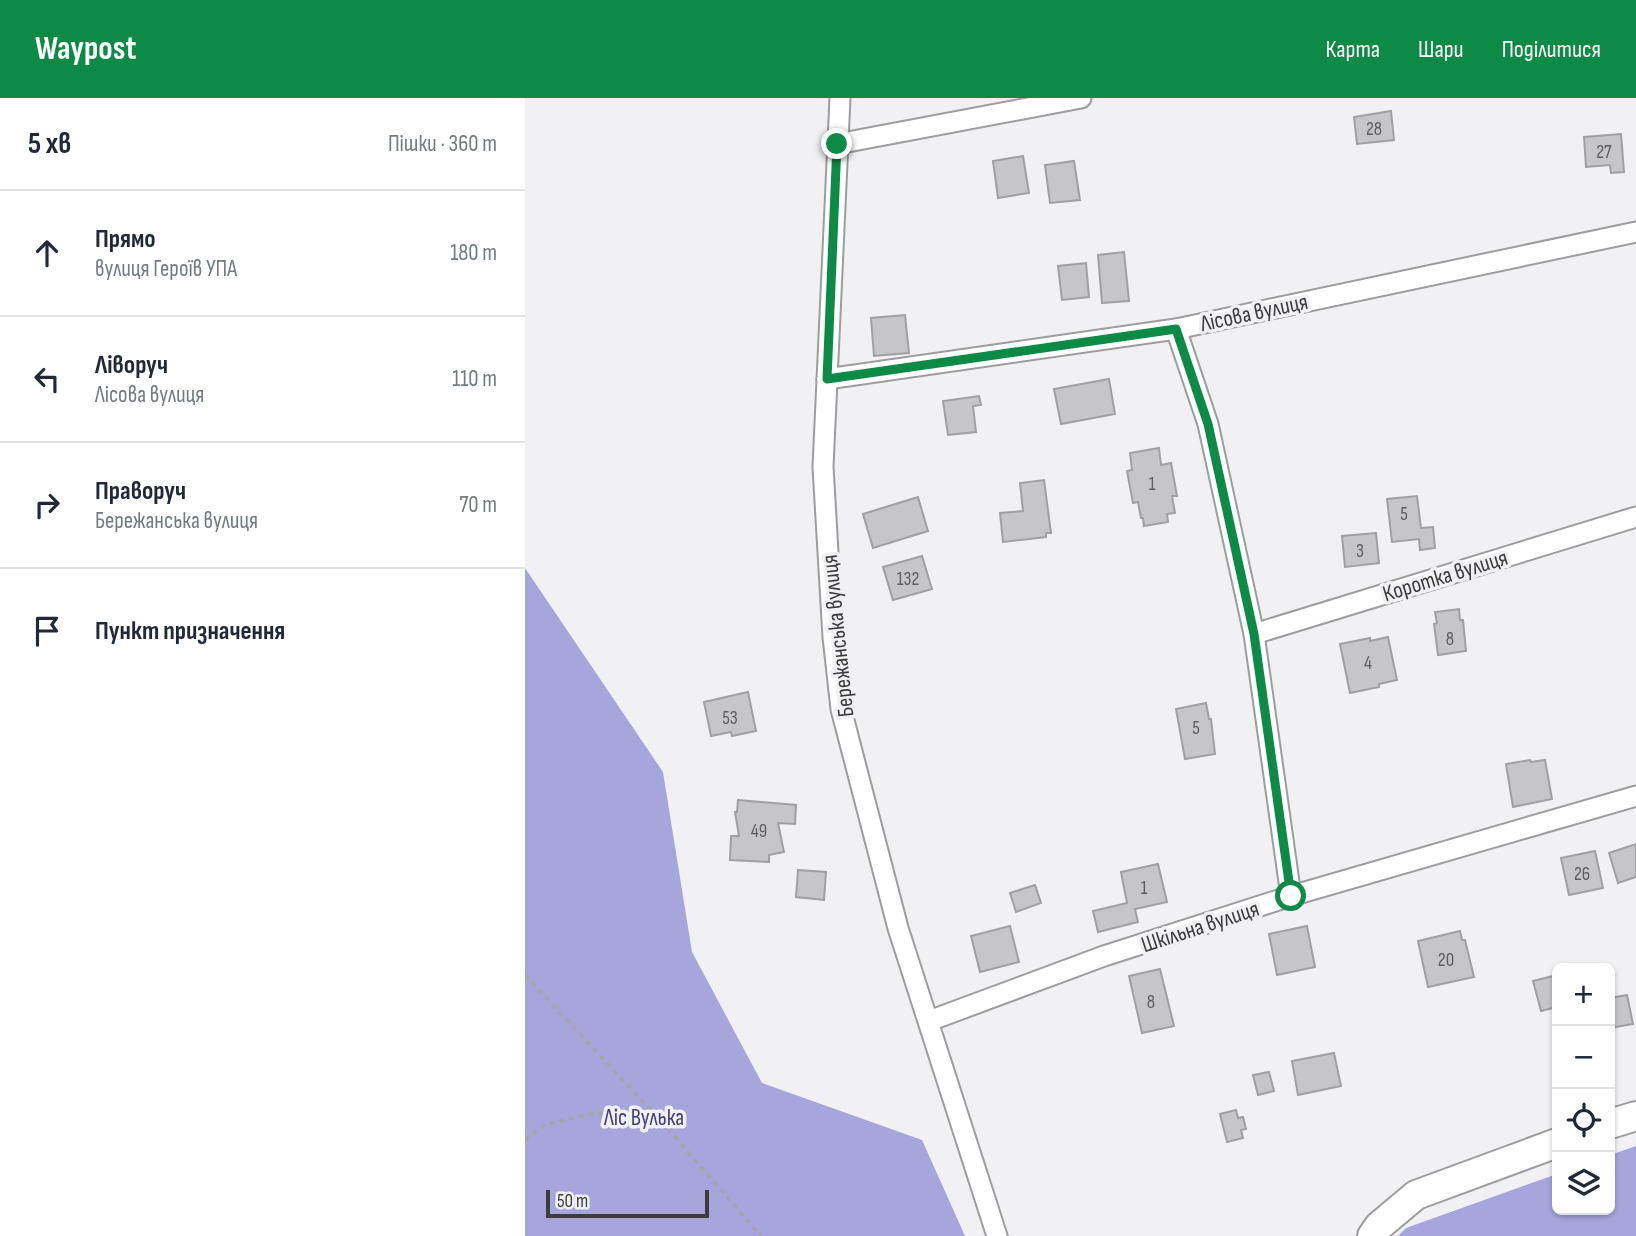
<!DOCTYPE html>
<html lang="uk">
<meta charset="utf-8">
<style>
:root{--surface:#fff;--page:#f2f2f3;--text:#1f2937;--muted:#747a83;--line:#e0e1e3;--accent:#0d8a45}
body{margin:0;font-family:"Sofia Sans Condensed",sans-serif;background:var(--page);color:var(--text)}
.controls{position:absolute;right:21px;bottom:21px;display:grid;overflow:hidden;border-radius:10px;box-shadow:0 2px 5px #0004}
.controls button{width:63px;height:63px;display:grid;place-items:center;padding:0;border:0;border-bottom:2px solid var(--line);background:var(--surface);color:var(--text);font:35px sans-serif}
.scale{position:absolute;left:21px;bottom:18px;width:163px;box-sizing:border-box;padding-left:7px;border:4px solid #3c3c3c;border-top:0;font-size:19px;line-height:24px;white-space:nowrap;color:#3c3c3c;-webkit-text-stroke:5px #f1f1f3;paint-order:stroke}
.stop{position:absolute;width:21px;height:21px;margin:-16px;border:5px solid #0d8a45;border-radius:50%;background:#fff}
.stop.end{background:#0d8a45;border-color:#fff;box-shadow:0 2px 7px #0008}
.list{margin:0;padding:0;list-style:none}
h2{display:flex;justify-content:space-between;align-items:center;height:91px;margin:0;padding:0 28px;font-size:30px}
h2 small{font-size:23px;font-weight:400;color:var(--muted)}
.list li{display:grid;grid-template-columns:46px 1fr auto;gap:21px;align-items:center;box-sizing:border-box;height:126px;padding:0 28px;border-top:2px solid var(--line)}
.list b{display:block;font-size:26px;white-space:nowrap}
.list p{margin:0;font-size:23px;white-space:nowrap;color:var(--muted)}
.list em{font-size:23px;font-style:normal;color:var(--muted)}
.icon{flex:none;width:38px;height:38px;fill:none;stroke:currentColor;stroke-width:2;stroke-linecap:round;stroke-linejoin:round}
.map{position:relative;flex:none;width:1111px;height:1138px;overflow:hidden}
header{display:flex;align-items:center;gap:42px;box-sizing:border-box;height:98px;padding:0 35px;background:var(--accent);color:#fff}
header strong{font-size:33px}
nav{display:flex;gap:38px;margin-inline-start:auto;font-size:24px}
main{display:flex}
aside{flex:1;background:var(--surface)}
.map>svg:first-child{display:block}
</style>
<header>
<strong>Waypost</strong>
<nav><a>Карта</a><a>Шари</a><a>Поділитися</a></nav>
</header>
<main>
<aside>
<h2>5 хв<small>Пішки · 360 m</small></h2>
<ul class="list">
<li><svg class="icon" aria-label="ahead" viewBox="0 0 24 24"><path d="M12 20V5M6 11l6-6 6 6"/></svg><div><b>Прямо</b><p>вулиця Героїв УПА</p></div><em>180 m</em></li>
<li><svg class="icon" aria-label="left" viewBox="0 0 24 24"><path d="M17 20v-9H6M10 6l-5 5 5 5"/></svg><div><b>Ліворуч</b><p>Лісова вулиця</p></div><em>110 m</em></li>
<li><svg class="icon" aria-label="right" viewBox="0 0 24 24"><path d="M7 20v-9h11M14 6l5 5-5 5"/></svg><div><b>Праворуч</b><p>Бережанська вулиця</p></div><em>70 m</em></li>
<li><svg class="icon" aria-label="arrive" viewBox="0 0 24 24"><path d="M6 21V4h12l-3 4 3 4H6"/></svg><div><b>Пункт призначення</b></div></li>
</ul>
</aside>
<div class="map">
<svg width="1111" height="1138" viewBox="0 0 1111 1138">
<rect width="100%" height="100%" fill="#f1f1f3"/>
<!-- forest -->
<g fill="#a6a6dc">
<path d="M0,470L138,674L167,854L237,985L397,1042L440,1138H0Z"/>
<path d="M1111,1048V1138H873L881,1130L1032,1076V1112H1085V1057Z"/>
</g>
<!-- building -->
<g fill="#c6c6c8" stroke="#a0a0a1" stroke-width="2">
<path d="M866,13L869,42L832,46L829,19Z"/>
<path d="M1096,36L1099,74L1086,75L1085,67L1061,69L1059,39Z"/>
<path d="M498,58L504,95L473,100L468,63Z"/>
<path d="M549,63L555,102L525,105L520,67Z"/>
<path d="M599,154L604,203L577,205L573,157Z"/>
<path d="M561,165L564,199L537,202L533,168Z"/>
<path d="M380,217L384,255L349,258L346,220Z"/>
<path d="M584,281L590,316L536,326L529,291Z"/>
<path d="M454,298L456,307L448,308L451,334L423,337L418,303Z"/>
<path d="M634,350L636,367L646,365L652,398H647L650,415L642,416L643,424L619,428L618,420H616L613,404L608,405L602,373L607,372L605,355Z"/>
<path d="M519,382L526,435H521V439L478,444L475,415L498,413L495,385Z"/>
<path d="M892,398L896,430L908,429L910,450L895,452L894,441L867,444L862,401Z"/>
<path d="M393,399L403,433L348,450L338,416Z"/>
<path d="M851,435L854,465L820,469L817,438Z"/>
<path d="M397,458L407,491L368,502L358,469Z"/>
<path d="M934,511L935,522H938L941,553L913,557L909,526L912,525L910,514Z"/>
<path d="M863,539L872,582L854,586V589L825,595L815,546L845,540V543Z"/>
<path d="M223,594L231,633L207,638L206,634L186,638L179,604Z"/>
<path d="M681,605L684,621H686L690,656L660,661L651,611Z"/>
<path d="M1005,662L1006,664L1020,662L1027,701L988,709L981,666Z"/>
<path d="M213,702L271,707L270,726L253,725L259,754L244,757V764L205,762L206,738H214L210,714H212Z"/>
<path d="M1111,746V779L1093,785L1084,755Z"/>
<path d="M1070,753L1078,790L1044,797L1036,760Z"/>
<path d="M633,766L642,804L610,811L613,824L573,834L568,813L602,805L596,774Z"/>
<path d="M273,772L301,774L299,802L271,799Z"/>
<path d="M510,787L516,805L491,814L485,795Z"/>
<path d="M485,828L494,864L455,874L446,838Z"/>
<path d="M782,828L790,869L752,877L744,836Z"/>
<path d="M935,833L937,842H940L949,879L903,889L893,843Z"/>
<path d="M635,871L649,928L617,935L604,878Z"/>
<path d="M1032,877V909L1016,913L1008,883Z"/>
<path d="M1102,897L1108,926L1085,930V900Z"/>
<path d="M809,955L816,988L773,997L767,963Z"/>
<path d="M744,974L749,993L733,997L728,977Z"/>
<path d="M711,1012L713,1020L718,1019L721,1031L716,1032L718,1040L702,1044L695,1016Z"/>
</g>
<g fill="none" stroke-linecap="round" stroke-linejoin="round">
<!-- street casing -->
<g stroke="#9d9d9e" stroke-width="23">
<g id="street">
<path d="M315,0L298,369L308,539L316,611L373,830L472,1138"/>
<path d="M312,46L556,0"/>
<path d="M651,231L683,326L729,536L766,798"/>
<path d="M302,281L651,231L1111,134"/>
<path d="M729,536L1111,419"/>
<path d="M404,923L579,858L766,798L1111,698"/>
</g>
</g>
<!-- secondary casing -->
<g stroke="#9d9d9e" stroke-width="32">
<g id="secondary">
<path d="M1085,1026L1111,1018"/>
<path d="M847,1138L854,1128L891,1097L1032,1045"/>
</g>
</g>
<!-- path -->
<g stroke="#a6a6a8" stroke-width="3.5" stroke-dasharray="5 5" stroke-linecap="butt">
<path d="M0,877L136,1023L236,1138"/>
<path d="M0,1042L19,1027L70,1015L134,1023"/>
</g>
<!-- street -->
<use href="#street" stroke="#fff" stroke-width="19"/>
<!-- secondary -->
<use href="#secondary" stroke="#fff" stroke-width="28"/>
</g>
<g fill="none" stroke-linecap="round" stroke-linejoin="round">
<!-- route -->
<path stroke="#0d8a45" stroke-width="9" d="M312,46L302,281L651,231L683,326L729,536L766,798"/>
</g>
<g text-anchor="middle" stroke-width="7" stroke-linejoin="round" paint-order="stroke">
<!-- number labels -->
<g font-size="19" fill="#5e5e5f">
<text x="849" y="37">28</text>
<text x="1079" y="60">27</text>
<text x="627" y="392">1</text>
<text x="879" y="422">5</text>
<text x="835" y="459">3</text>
<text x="383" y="487">132</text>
<text x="925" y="547">8</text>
<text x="843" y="571">4</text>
<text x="205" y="626">53</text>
<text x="671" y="636">5</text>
<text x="234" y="739">49</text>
<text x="1057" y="782">26</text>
<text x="619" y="796">1</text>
<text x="921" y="868">20</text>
<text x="626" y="910">8</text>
</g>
<!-- street labels -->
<g font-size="23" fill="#3c3c3c" stroke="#f1f1f3">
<text transform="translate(729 214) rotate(-12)" y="8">Лісова вулиця</text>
<text transform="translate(920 477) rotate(-17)" y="8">Коротка вулиця</text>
<text transform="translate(312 538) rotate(-96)" y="8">Бережанська вулиця</text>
<text transform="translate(675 828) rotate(-18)" y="8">Шкільна вулиця</text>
</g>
<!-- park labels -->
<g font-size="23" fill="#413c7e" stroke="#f1f1f3">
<text x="119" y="1027">Ліс Вулька</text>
</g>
</g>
</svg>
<div class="controls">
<button>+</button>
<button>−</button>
<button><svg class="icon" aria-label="locate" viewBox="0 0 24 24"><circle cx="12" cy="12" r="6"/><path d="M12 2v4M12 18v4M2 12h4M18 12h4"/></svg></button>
<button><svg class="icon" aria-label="layers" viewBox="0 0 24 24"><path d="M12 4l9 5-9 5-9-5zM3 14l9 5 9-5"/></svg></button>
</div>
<div class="scale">50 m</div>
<div class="stop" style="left:766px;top:798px"></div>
<div class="stop end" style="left:312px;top:46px"></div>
</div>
</main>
